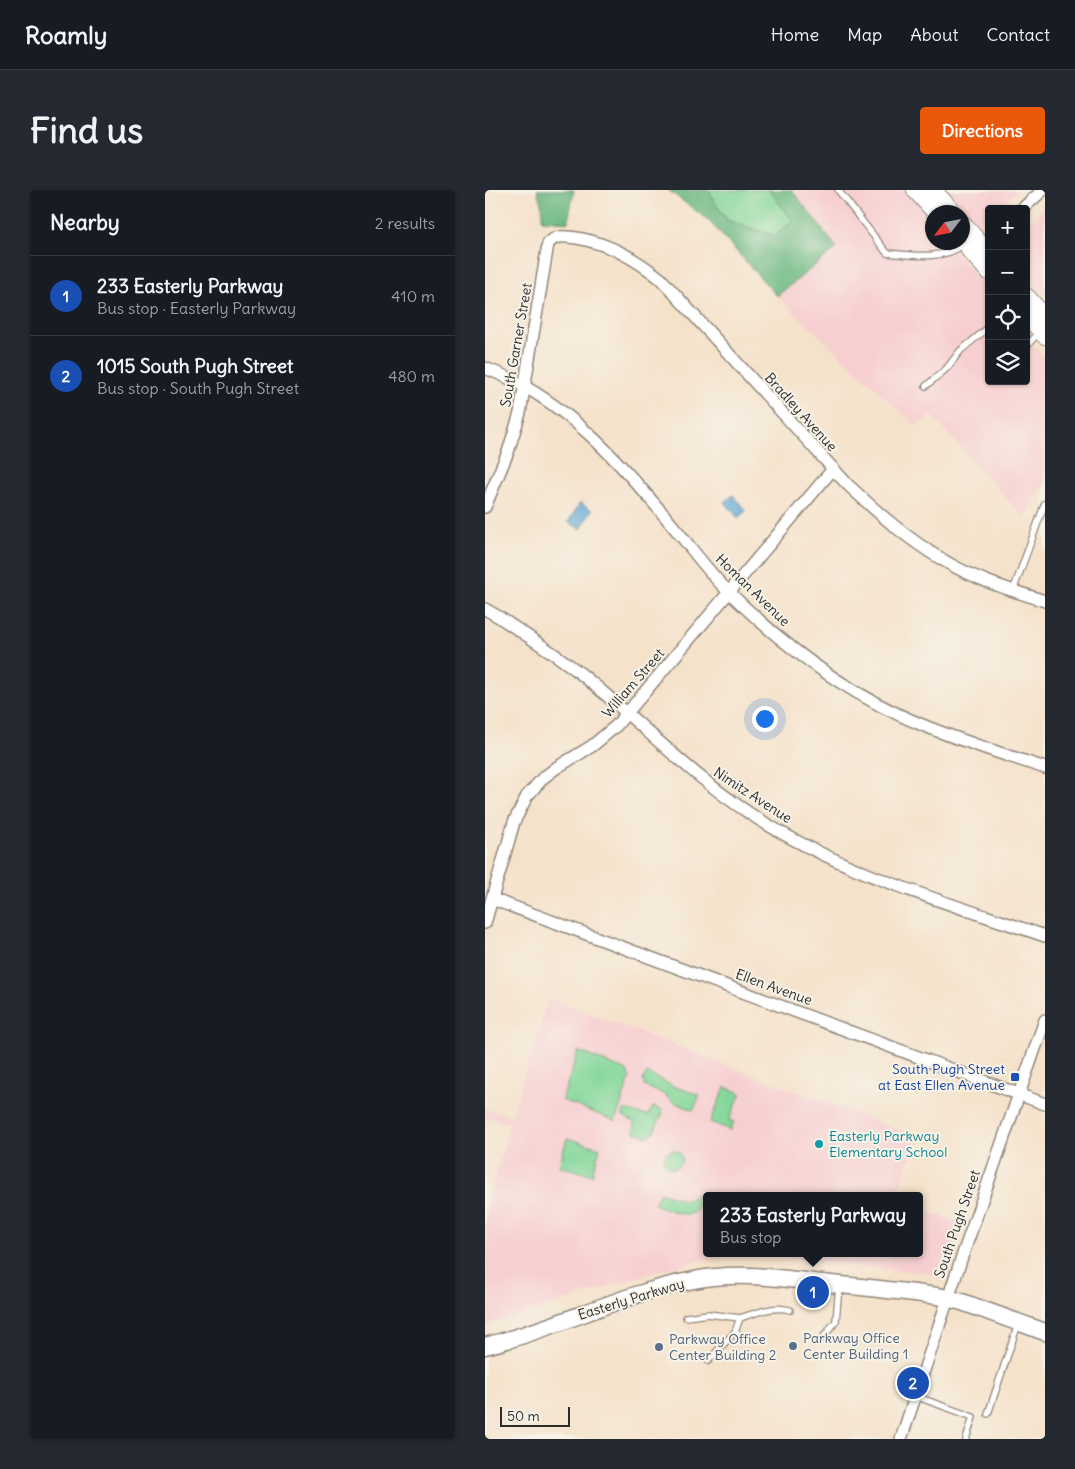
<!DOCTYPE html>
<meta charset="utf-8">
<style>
:root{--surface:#171b24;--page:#242831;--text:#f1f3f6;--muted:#9ea1a6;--line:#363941;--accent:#ea580c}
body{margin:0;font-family:Delius,sans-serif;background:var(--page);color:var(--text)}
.controls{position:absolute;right:15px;top:15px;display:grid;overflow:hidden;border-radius:5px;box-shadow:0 1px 4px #0004}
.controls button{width:45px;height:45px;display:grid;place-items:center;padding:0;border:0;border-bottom:1px solid var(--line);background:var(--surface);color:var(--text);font:25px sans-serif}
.compass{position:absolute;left:440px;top:15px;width:45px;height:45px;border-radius:50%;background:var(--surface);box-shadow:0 1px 4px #0004;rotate:238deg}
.scale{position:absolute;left:15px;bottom:12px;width:70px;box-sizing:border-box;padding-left:5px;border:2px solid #2b2b2b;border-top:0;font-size:14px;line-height:18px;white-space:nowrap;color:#2b2b2b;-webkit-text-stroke:4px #f7f3e8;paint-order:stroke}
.you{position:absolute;left:279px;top:528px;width:18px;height:18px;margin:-12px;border:4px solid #fff;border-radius:50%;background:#1a73e8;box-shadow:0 0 0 8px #1a73e833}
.badge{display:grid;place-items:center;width:32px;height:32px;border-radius:50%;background:var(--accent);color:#fff;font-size:16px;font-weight:700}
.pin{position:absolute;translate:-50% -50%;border:2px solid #fff;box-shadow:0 1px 5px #0006}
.popup{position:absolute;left:218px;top:1002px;width:220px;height:65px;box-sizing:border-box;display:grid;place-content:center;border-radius:5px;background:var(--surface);filter:drop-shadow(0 1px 4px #0005);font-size:16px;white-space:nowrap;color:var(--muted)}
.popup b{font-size:19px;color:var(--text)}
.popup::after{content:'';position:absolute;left:50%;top:100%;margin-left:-10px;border:10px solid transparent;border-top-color:var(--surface)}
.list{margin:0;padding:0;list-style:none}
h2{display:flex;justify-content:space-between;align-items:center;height:65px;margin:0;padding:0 20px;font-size:21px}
h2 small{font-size:16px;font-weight:400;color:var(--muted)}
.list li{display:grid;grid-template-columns:32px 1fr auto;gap:15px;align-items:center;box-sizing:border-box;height:80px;padding:0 20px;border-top:1px solid var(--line)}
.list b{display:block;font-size:19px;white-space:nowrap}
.list p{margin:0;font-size:16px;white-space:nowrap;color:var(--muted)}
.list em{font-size:16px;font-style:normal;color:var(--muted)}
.icon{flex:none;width:28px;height:28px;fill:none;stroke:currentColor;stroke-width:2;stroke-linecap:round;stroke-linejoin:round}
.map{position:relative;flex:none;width:560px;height:1249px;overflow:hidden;border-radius:5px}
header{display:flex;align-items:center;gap:30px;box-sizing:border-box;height:70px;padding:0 25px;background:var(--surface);border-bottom:1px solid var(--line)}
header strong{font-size:24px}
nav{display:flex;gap:28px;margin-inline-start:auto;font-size:18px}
.intro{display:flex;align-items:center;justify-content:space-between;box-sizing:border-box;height:120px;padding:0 30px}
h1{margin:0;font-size:35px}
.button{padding:12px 22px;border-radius:5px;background:var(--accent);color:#fff;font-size:18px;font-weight:700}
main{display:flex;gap:30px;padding:0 30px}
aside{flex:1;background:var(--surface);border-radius:5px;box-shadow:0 1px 4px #0004}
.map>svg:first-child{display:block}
</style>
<header>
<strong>Roamly</strong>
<nav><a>Home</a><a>Map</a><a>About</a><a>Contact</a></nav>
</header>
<div class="intro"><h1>Find us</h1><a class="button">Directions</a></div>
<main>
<aside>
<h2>Nearby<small>2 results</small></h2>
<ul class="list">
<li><span class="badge" style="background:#1a4fb4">1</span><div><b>233 Easterly Parkway</b><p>Bus stop · Easterly Parkway</p></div><em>410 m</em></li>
<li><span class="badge" style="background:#1a4fb4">2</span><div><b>1015 South Pugh Street</b><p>Bus stop · South Pugh Street</p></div><em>480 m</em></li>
</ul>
</aside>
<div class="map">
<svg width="560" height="1249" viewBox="0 0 560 1249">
<rect width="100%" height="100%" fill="#f7f3e8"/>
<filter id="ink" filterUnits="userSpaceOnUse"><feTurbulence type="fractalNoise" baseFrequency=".02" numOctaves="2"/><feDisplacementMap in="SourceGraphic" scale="10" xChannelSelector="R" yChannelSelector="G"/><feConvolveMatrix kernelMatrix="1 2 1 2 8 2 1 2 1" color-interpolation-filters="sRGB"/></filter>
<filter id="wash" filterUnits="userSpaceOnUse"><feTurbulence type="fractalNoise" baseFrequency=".0096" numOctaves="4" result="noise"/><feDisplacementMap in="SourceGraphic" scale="20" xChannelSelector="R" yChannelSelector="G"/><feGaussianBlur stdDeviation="1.12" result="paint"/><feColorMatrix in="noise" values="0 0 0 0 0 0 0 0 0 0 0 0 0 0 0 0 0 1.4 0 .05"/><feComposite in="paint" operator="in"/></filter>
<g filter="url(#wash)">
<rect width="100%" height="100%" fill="#f5e2cb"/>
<!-- built -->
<g fill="#f7cfd0">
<path d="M307,0H533L513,19H504V27L478,51V22H448V52L475,53L468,60L504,101V191H541V145L560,168V291L539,328L446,225L431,236L292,106L352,58Z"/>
<path d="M560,17V105L541,85V34Z"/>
<path d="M63,808L433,947L411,1006H222V1063H434V1019L476,1033L457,1085L273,1065L246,1066L217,1070L167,1083L0,1136V1087L2,1086L0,1020L25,934L0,927V919L27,926Z"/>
</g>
<!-- green -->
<g fill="#82d699" stroke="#568062">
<path d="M224,0H284L308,31L290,46L242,30L228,10Z"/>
<path d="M93,861L142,881L145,888L130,931L77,910Z"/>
<path d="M162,883L190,897L215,905L209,919L208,920L190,913L182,907L181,905L159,896L158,889Z"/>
<path d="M240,897L256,903L244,930L249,932L245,940L225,932Z"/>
<path d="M168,917L176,919L178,923L168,943L164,947L149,942L150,933L137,925L139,920H141L154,924L163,925Z"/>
<path d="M82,948L115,958L107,985L74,976Z"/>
<circle cx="188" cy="969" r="9"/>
<path d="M175,1002L199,1010L213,1006L215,1007C214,1037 186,1020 169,1014Z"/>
</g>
<!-- forest -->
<g fill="#69b781" stroke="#4a7156">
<path d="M52,0H89L83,32L57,30V17Z"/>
<path d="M183,0H224L228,10L242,30L290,46L308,31L284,0H307L352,58L292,106L223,30Z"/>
</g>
<!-- water -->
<g fill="#5da6d5" stroke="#446880">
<path d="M248,305L261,321L253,328L240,312Z"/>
<path d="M95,313L107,320L96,339L83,332Z"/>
</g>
</g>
<g filter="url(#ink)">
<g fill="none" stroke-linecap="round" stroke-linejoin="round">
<!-- lane casing -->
<g stroke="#90867b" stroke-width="8">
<g id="lane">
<path d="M353,0L402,63C427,65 458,71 479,54"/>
<path d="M541,157L554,142"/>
<path d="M441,196L462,178L476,160L504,137"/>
<path d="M528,401L560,313"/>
<path d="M201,1127L223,1124L255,1128"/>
<path d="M250,1142L257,1148"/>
<path d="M337,1149L351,1131L354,1096"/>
<path d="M223,1171L250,1142L255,1128C271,1123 288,1115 305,1120"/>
<path d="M430,1206L488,1227L481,1249"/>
<path d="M503,1224L533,1134"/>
</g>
</g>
<!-- street casing -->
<g stroke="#90867b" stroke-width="14">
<g id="street">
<path d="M537,19L558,0"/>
<path d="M0,178C79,207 136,273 188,336C204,355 219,376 236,394C293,452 360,503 435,534C476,551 518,564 560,578"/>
<path d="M0,317L23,262L35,223L63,54C71,44 81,47 92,48C123,53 151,69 176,89L362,294C392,322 422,349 458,370C489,389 525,400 560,411"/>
<path d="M0,419L14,427C41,445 69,463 95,483C153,530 204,584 267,625C356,683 460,712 560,746"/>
<path d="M7,709L560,914"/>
<path d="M0,733L29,632L42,606L58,588L71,578L107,556L131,536L348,279"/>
<path d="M416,1249L477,1067L560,830"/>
</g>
</g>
<!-- secondary casing -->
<g stroke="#90867b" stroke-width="19">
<path id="secondary" d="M0,1156C71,1139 137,1103 209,1090C251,1081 295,1088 337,1093C376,1097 415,1101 453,1106L477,1112L560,1142"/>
</g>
<!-- primary casing -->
<g stroke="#90867b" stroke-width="20">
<g id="primary">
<path d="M431,0L451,22"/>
<path d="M447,0L467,22"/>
<path d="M478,35L504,65"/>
<path d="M485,60L504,81"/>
<path d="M541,107L560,128"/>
<path d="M541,123L560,145"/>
</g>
</g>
<!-- lane -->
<use href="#lane" stroke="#fff" stroke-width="5.5"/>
<!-- street -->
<use href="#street" stroke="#fff" stroke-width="11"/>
<!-- secondary -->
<use href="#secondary" stroke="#fff" stroke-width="16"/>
<!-- primary -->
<use href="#primary" stroke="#fff" stroke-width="18"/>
</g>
</g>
<!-- markers -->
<rect fill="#1a4fb4" stroke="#f7f3e8" stroke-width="2" x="525" y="882" width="10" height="10" rx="2.5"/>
<circle fill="#0f9aa8" stroke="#f7f3e8" stroke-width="2" cx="334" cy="954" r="5"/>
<g fill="#5c6f8a" stroke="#f7f3e8" stroke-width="2">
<circle cx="308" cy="1156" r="5"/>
<circle cx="174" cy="1157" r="5"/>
</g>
<g text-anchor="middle" stroke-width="4" stroke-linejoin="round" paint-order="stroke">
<!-- street labels -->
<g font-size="14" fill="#2b2b2b" stroke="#f7f3e8">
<text transform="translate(31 155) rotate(-80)" y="5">South Garner Street</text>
<text transform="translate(316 222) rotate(48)" y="5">Bradley Avenue</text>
<text transform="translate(268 400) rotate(44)" y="5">Homan Avenue</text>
<text transform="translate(148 493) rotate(-49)" y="5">William Street</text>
<text transform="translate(268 605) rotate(33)" y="5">Nimitz Avenue</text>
<text transform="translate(289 797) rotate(20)" y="5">Ellen Avenue</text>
<text transform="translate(472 1034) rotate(-71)" y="5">South Pugh Street</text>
<text transform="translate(146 1109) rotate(-17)" y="5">Easterly Parkway</text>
</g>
<!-- transit labels -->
<g font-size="14" fill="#164399" stroke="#f7f3e8" text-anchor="end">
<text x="520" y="884">South Pugh Street<tspan x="520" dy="16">at East Ellen Avenue</tspan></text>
</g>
<!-- culture labels -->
<g font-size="14" fill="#0d838f" stroke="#f7f3e8" text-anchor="start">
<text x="344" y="951">Easterly Parkway<tspan x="344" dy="16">Elementary School</tspan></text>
</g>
<!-- service labels -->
<g font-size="14" fill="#4e5e75" stroke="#f7f3e8" text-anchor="start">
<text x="318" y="1153">Parkway Office<tspan x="318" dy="16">Center Building 1</tspan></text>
<text x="184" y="1154">Parkway Office<tspan x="184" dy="16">Center Building 2</tspan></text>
</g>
</g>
</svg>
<div class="controls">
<button>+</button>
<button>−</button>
<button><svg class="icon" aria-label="locate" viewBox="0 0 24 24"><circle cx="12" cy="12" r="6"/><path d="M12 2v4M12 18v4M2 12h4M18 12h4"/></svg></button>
<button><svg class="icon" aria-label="layers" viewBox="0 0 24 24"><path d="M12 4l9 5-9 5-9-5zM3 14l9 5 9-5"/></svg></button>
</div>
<svg class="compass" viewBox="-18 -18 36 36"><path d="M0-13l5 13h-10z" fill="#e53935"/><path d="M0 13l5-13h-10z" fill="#9ea1a6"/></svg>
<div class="scale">50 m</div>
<div class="you"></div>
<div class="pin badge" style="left:328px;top:1102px;background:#1a4fb4">1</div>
<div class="popup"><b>233 Easterly Parkway</b>Bus stop</div>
<div class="pin badge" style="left:428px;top:1193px;background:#1a4fb4">2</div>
</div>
</main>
